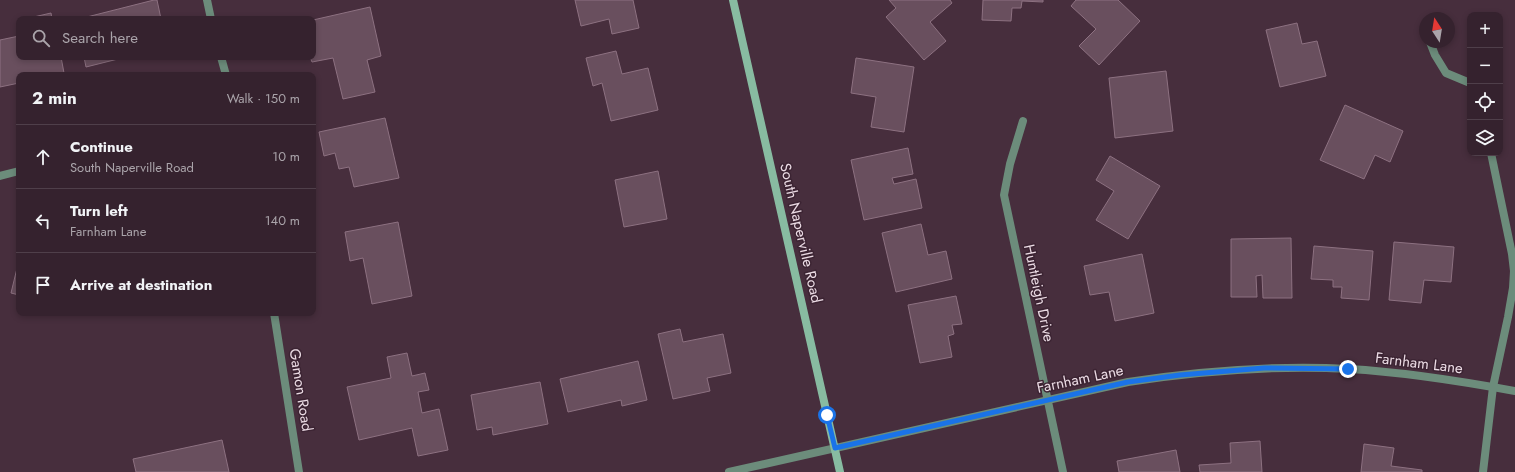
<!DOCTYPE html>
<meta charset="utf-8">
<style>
:root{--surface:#35222e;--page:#402f3a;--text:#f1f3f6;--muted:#aaa4aa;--line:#4f3f4a}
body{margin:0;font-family:Jost,sans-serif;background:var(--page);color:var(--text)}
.controls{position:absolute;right:12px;top:12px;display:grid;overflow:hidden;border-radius:8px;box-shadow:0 2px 6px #0003}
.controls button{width:36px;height:36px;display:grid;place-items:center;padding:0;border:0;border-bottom:1px solid var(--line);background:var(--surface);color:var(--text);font:20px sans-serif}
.compass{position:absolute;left:1419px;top:12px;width:36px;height:36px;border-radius:50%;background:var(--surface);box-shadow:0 2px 6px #0003;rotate:348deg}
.stop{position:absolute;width:12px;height:12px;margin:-9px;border:3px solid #1a73e8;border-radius:50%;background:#fff}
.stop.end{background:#1a73e8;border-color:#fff;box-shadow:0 1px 4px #0008}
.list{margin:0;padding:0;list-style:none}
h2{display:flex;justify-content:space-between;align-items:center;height:52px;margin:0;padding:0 16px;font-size:17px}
h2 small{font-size:13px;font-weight:400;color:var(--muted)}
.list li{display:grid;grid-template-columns:26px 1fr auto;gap:12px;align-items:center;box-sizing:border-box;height:64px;padding:0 16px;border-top:1px solid var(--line)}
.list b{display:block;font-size:15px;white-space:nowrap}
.list p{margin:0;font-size:13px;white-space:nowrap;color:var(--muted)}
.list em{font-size:13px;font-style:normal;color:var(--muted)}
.icon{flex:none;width:22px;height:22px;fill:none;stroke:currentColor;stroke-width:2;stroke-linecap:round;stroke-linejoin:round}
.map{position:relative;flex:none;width:1515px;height:472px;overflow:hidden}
.search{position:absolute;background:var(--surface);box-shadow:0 2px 6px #0003;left:16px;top:16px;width:300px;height:44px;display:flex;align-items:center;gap:10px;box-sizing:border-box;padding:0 14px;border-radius:8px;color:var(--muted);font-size:15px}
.panel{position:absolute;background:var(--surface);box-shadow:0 2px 6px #0003;left:16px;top:72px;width:300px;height:244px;border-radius:8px}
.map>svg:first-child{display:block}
</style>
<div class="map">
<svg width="1515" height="472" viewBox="0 0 1515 472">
<rect width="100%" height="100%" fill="#472e3d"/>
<!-- building -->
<g fill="#694f5e" stroke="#8d7181">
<path d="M154,0H157L161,19H79Z"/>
<path d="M575,0H633L639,28L612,34L609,19L581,26Z"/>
<path d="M889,0H950L952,3L930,22L946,41L924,60L886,17L896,8Z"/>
<path d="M983,0H1043V2L1022,1L1021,8H1012L1011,21L982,20Z"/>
<path d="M1076,0H1118L1140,21L1099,65L1079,46L1096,29L1071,6Z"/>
<path d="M370,7L381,56L367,60L375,92L343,99L333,58L312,62L310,57H313V20Z"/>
<path d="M51,13L52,19H25Z"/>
<path d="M1297,23L1302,44L1317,41L1326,76L1280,87L1266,30Z"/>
<path d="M19,36V57H61L64,73L54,75H19V83L0,87V40Z"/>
<path d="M616,51L622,74L648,68L658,110L611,121L602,83L593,86L586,58Z"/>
<path d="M84,57H118V59L86,67Z"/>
<path d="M856,58L914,67L904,132L871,127L876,97L851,93Z"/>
<path d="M1166,71L1173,131L1115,138L1109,78Z"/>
<path d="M1345,105L1403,131L1390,162L1375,155L1364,179L1320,160Z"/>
<path d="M385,118L399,178L354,187L349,167L339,169L335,153L324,156L319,132Z"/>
<path d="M908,148L913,174L892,178L894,184L916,179L922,208L864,220L851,160Z"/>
<path d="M1110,156L1160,186L1128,239L1096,220L1114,191L1096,180Z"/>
<path d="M658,171L667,219L624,227L615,180Z"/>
<path d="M398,222L412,296L372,304L363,258L350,261L345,232Z"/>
<path d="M921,224L928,255L946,251L952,279L896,292L882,233Z"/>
<path d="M1291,238L1292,298H1263L1262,275L1256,276L1257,297H1231V239Z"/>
<path d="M1394,242L1454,247L1451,282L1424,280L1421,303L1389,300Z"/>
<path d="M1314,246L1373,251L1369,300L1341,298L1342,287H1333V280L1311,279Z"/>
<path d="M1142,254L1154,313L1115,321L1109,292L1090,295L1084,266Z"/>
<path d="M19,260V295L11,293Z"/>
<path d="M956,296L962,324L952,325L954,334L948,336L952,357L920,363L908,305Z"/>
<path d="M680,329L683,342L723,334L731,373L707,378L710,391L673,399L658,334Z"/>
<path d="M407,353L412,376L425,373L429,390L418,392L422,413L439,409L448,450L418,456L412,428L359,440L347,387L391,378L387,357Z"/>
<path d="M638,361L647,400L622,406L621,400L568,412L560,379Z"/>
<path d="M540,382L548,424L493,435L492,427L477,430L471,395Z"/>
<path d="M222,440L229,472H136L133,459Z"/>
<path d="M1260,441L1262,472H1200L1199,465L1231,463L1230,443Z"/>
<path d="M1364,444L1394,448L1391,466L1422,470V472H1361Z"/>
<path d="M1176,450L1180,472H1119L1117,461Z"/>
</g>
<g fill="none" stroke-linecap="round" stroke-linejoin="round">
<!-- street -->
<g stroke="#6c8c7b" stroke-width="8">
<path d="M207,0L211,19"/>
<path d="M1430,42L1435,55L1446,73L1470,83"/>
<path d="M221,57L226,75"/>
<path d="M1023,121L1010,164L1004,195L1063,472"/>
<path d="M0,176L19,171"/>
<path d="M274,313L299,472"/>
<path d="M729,472L1128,382C1201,371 1275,365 1349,369C1405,372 1460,381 1515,391"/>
<path d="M1483,472L1493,387L1508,317L1513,288L1514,271L1512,254L1491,153"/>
</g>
<!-- secondary -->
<path stroke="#88bba1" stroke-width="8" d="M733,0L840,472"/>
</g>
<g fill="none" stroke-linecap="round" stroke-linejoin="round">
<!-- route -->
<path stroke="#1a73e8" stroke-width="5" d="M827,415L835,448L1128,382L1180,375L1264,368L1348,369"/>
</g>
<g text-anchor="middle" stroke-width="3" stroke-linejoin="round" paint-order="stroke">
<!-- street labels -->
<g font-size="15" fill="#ebdbe4" stroke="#3c2433">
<text transform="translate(801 233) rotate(77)" y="5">South Naperville Road</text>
<text transform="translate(1039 293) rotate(78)" y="5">Huntleigh Drive</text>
<text transform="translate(1419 363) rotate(7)" y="5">Farnham Lane</text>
<text transform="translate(1080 379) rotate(-12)" y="5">Farnham Lane</text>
<text transform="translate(301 390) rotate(81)" y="5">Gamon Road</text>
</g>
</g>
</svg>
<div class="controls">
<button>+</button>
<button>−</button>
<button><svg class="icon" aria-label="locate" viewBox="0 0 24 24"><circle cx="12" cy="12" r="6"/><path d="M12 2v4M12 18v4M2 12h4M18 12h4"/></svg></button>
<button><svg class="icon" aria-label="layers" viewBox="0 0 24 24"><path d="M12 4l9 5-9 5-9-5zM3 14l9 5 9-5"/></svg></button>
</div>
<svg class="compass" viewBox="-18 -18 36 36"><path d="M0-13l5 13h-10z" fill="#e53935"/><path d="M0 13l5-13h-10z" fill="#aaa4aa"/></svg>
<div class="stop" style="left:827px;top:415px"></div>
<div class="stop end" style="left:1348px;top:369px"></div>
<div class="search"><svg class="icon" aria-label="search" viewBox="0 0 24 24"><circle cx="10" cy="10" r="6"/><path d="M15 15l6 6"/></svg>Search here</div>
<section class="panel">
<h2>2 min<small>Walk · 150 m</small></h2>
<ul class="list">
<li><svg class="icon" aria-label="ahead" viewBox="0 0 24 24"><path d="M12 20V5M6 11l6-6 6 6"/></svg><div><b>Continue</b><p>South Naperville Road</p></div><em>10 m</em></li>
<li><svg class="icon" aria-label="left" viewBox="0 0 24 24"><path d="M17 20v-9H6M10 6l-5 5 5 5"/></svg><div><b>Turn left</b><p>Farnham Lane</p></div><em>140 m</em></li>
<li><svg class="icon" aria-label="arrive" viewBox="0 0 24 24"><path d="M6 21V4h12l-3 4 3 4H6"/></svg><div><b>Arrive at destination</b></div></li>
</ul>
</section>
</div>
